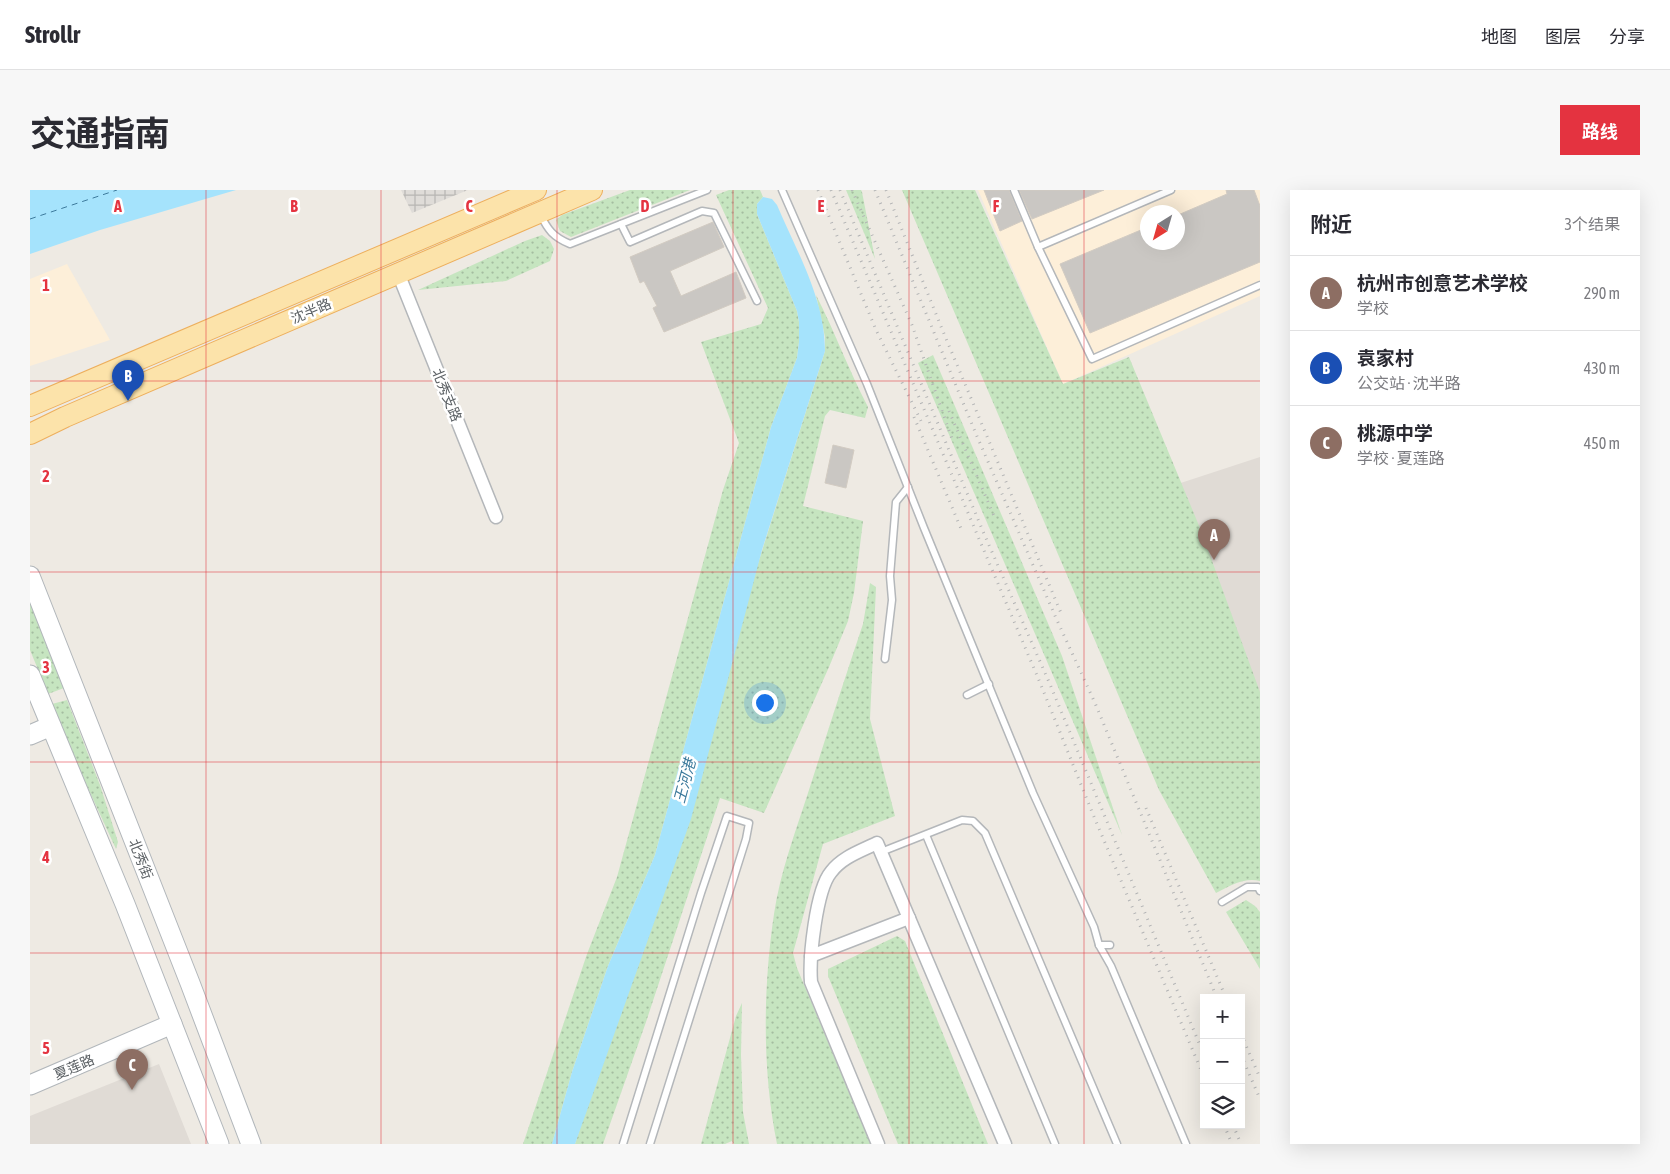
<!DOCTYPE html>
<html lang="zh">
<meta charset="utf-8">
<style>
:root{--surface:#fff;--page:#f7f7f7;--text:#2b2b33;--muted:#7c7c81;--line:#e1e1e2;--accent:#e43340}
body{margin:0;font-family:"Asap Condensed","Noto Sans SC",sans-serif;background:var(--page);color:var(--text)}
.controls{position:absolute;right:15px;bottom:15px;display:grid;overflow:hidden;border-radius:0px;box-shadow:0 5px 20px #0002}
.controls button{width:45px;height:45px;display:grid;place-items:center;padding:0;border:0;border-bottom:1px solid var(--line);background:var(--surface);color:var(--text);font:25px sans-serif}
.compass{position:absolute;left:1110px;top:15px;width:45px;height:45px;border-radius:50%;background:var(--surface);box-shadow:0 5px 20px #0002;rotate:217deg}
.you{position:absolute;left:734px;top:512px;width:18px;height:18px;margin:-12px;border:4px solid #fff;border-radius:50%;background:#1a73e8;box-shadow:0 0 0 8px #1a73e833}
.badge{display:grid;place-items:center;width:32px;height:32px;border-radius:50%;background:var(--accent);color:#fff;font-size:16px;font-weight:700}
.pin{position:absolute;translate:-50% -41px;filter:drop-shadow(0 1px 2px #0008)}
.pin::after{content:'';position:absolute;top:26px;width:18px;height:15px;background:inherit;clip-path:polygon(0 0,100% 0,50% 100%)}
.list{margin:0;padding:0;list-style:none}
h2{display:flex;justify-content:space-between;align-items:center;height:65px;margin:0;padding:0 20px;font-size:21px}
h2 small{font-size:16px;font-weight:400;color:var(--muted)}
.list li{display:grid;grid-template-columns:32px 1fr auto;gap:15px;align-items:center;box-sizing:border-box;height:75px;padding:0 20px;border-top:1px solid var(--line)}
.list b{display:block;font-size:19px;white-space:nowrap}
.list p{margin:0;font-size:16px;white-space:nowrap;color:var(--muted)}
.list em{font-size:16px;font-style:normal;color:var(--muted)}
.icon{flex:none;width:28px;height:28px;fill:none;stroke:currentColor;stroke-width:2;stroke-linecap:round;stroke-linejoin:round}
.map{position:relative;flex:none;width:1230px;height:954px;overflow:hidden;border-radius:0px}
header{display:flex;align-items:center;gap:30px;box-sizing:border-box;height:70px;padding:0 25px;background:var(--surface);border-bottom:1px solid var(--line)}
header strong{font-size:24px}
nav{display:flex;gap:28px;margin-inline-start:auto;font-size:18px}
.intro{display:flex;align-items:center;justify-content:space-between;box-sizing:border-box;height:120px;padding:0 30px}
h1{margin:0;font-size:35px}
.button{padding:12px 22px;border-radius:0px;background:var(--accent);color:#fff;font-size:18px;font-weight:700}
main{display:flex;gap:30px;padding:0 30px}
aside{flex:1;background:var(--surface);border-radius:0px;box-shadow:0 5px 20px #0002}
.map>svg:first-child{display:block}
</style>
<header>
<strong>Strollr</strong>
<nav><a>地图</a><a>图层</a><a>分享</a></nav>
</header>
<div class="intro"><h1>交通指南</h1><a class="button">路线</a></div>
<main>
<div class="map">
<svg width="1230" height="954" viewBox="0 0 1230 954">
<defs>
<pattern id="industrial-grid" width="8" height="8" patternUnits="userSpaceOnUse" patternTransform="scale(1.25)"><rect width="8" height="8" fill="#dfdcd8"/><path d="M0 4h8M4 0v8" fill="none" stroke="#b8b6b3"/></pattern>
<pattern id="grass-dots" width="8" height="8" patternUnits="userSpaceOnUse" patternTransform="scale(1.25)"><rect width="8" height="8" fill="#c6e5c0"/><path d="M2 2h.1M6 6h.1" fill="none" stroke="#a4bda0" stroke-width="1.8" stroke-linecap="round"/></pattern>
</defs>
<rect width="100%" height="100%" fill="#eeeae3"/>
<!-- commercial -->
<g fill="#fdefd9" fill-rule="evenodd">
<path d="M948,0H1230V106L1033,194ZM1118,22H1148V52H1118Z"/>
<path d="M37,74L80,150L0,176V89Z"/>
</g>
<!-- industrial -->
<path fill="url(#industrial-grid)" d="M371,0H438L382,23Z"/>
<!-- education -->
<g fill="#e0dbd5">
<path d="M1230,267V544L1111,306Z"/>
<path d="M129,874L161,954H0V926Z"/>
</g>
<!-- grass -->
<g fill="url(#grass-dots)">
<path d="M600,0H660L541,47L530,41L526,30L532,25Z"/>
<path d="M699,0H730L733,7L727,14V24L767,121L769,132V152L767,168L741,237L625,665L578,776L542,882L522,954H493L557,764L587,687L693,300L709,253L671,152L731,134L738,118L686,5Z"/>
<path d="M816,0H831L832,2L845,69Z"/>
<path d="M872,0H945L1033,194L1099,167L1170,338L1230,502V691C1214,687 1200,696 1186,703L1129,600Z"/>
<path d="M512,45L520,51L524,59L520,71L476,91L388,100L495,51Z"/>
<path d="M786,105C805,142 819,181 838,217L835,228L800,220L795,226L773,316L833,331L824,403L818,431L799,477L734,623L690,608L616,832L573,954H545L795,161V147Z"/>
<path d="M903,165L1032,466L1092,645L888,173Z"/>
<path d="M840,393L846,397L840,529L865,626L793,654L763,763L767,778L841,954H747C732,881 733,798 744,724C750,683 765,643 778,603C796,547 814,490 833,434Z"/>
<path d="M0,412L34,498L18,504L0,460Z"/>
<path d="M37,510L70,595L88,652L86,659L50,581L22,514Z"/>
<path d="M1216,710L1225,716L1230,722V779L1196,722Z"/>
<path d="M867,746L875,751L958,954H868L798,786V779Z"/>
<path d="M712,813L711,865L713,922L719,954H704L702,951L695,954H671L706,826Z"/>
</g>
<!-- water -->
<g fill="#a5e3fc">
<path d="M0,0H206L70,40L0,64Z"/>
<path d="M733,7L742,9L747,15C767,62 795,109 795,161L732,360L661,629L545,954H522L542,882L578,776L625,665L741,237L767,168L769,152V132L767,121L727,24V14Z"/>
</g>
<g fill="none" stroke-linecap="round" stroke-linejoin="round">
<!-- ferry -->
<path stroke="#3d7a9c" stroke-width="1" stroke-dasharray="6 5" stroke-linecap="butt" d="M0,29L87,0"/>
</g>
<!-- building -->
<g fill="#cac7c3" stroke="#d2cbc2">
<path d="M954,0H979L992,31L970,41Z"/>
<path d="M989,0H1074L1002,29Z"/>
<path d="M1196,0H1224L1230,16V72L1060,143L1030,74L1118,37V52H1148V25L1197,4Z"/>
<path d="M683,32L694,57L640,81L651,106L706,82L716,108L634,142L623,118L627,116L614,91L610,93L600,67Z"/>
<path d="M803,255L824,260L816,298L795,293Z"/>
</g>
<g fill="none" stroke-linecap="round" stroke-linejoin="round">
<!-- lane casing -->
<g stroke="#b4b7ba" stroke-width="9">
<g id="lane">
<path d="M752,0L837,194L894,338L1003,603L1064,737L1069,755L1081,776L1156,954"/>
<path d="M984,0L1008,57L1062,169L1230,95"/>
<path d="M510,24C518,40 523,47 540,54L677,0"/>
<path d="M591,34L600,52L672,21L684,23L727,111"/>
<path d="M1008,57L1141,0"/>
<path d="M855,469L862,410L860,386L866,312L878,297"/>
<path d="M937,505L959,494"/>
<path d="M896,645L1025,954"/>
<path d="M851,662L932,630L943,631L955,643L1087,954"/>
<path d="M1192,712L1217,697H1228L1230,701"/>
<path d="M1069,755H1080"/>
<path d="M593,954L671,703L697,626L719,633L716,649L620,954"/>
</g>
</g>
<!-- street casing -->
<g stroke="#b4b7ba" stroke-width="15">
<g id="street">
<path d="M368,83L466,327"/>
<path d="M781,766L879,728"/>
<path d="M848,954L781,792C779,768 786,700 801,682C812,667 831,661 847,653L975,954"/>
</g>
</g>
<!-- secondary casing -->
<g stroke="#b2b7bb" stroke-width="21">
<g id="secondary">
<path d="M0,386L160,793L221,954"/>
<path d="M0,485L95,714L189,954"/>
<path d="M0,545L21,536"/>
<path d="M0,895L142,834"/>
</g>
</g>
<!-- primary casing -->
<g stroke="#edaf5d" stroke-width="22">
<g id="primary">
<path d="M0,216L506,0"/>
<path d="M0,244L35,227L562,0"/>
</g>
</g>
<!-- lane -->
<use href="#lane" stroke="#fff" stroke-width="6"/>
<!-- street -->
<use href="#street" stroke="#fff" stroke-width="12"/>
<!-- secondary -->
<use href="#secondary" stroke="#fff" stroke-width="19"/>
<!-- primary -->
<use href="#primary" stroke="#fce3aa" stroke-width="20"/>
<!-- rail -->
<g stroke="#b2b3b4" stroke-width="3" stroke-dasharray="1 6" stroke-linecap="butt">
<path d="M788,0L846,140L892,233"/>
<path d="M801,0L1011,495L1062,622L1174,887"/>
<path d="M810,0L955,346L1019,492L1174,865"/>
<path d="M822,0L882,135L922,249"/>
<path d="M845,0L946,244L1026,428L1065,513L1187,808"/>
<path d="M856,0L912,139L1031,423"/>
<path d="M919,221L964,326"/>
<path d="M884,227L932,341"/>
<path d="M1116,618L1196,808"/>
<path d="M1211,844L1230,888"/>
<path d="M1211,865L1230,909"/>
<path d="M1194,935L1202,954"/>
<path d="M1203,935L1211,954"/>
</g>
</g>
<!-- grid -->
<path fill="none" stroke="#e43340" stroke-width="1" stroke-opacity="0.55" d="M176,0V954M351,0V954M527,0V954M703,0V954M879,0V954M1054,0V954M0,191H1230M0,382H1230M0,572H1230M0,763H1230"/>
<g text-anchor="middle" stroke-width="5" stroke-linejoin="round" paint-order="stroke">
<!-- street labels -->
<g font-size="14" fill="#5b6064" stroke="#fff">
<text transform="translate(281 121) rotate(-23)" y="5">沈半路</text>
<text transform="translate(417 205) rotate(68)" y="5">北秀支路</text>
<text transform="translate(111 669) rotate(69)" y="5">北秀街</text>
<text transform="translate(44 877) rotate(-23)" y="5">夏莲路</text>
</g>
<!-- water labels -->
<g font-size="15" font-style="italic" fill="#3d7a9c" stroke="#fff">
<text transform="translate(655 591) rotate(-75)" y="5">王河港</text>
</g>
</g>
<g font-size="16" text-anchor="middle" font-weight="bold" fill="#e43340" stroke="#fff" stroke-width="5" stroke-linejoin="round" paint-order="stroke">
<text x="88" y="22">A</text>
<text x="264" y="22">B</text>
<text x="439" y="22">C</text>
<text x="615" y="22">D</text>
<text x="791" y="22">E</text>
<text x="966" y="22">F</text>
<text x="16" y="101">1</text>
<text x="16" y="292">2</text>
<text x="16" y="483">3</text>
<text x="16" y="673">4</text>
<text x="16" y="864">5</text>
</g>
</svg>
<div class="controls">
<button>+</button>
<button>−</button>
<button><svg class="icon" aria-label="layers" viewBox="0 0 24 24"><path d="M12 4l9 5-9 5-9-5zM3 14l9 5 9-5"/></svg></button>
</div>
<svg class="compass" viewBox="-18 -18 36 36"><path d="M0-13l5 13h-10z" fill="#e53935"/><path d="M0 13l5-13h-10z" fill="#7c7c81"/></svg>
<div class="you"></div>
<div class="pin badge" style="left:1184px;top:370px;background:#8d6e63">A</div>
<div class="pin badge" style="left:98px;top:211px;background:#1a4fb4">B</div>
<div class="pin badge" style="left:102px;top:900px;background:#8d6e63">C</div>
</div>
<aside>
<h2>附近<small>3个结果</small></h2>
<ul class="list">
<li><span class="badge" style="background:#8d6e63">A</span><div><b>杭州市创意艺术学校</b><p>学校</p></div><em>290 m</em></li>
<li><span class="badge" style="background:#1a4fb4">B</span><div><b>袁家村</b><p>公交站 · 沈半路</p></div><em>430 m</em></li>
<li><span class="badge" style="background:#8d6e63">C</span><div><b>桃源中学</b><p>学校 · 夏莲路</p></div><em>450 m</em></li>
</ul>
</aside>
</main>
